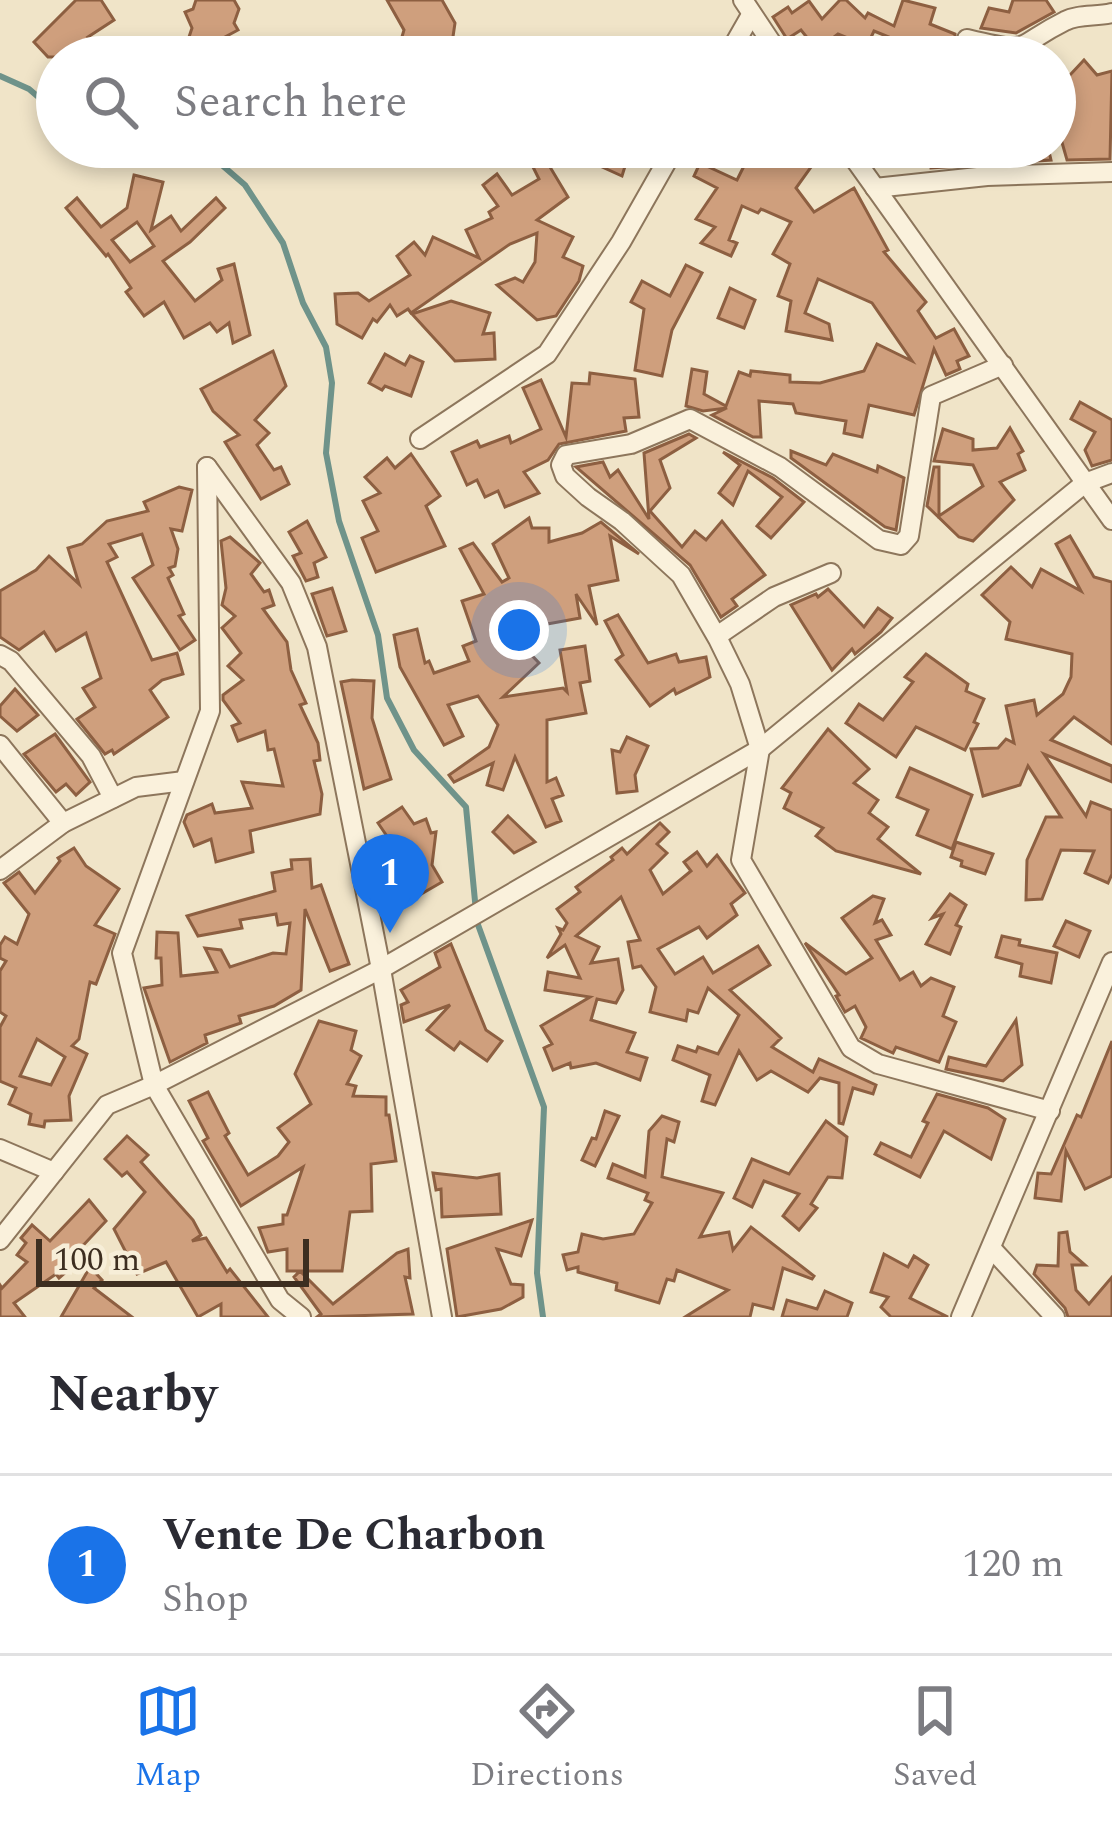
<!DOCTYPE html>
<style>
:root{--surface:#fff;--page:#f7f7f7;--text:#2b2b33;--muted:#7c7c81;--line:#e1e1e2;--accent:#1a73e8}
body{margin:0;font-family:Spectral,serif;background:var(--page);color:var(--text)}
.scale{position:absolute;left:36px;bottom:30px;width:273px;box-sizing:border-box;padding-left:12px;border:6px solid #3d2e20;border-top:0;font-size:33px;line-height:42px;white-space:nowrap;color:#3d2e20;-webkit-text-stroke:9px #f7eed8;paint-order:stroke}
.you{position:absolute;left:519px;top:630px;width:42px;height:42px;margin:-30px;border:9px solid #fff;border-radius:50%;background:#1a73e8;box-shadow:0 0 0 18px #1a73e833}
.badge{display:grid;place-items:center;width:78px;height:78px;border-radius:50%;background:var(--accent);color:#fff;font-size:39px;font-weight:700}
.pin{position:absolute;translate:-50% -99px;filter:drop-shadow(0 3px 6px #0008)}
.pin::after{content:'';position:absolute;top:63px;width:42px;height:36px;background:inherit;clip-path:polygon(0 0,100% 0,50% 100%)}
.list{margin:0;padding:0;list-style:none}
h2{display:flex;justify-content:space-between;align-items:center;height:156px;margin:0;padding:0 48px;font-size:51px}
h2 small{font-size:39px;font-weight:400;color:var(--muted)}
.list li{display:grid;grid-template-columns:78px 1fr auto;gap:36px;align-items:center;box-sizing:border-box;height:180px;padding:0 48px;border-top:3px solid var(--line)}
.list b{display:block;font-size:45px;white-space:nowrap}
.list p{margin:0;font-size:39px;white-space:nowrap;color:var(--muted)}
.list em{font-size:39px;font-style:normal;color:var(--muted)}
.icon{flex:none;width:66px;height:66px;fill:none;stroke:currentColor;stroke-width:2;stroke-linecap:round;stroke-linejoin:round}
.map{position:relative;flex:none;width:1112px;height:1317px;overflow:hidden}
.search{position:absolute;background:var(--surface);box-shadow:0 6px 18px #0003;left:36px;right:36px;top:36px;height:132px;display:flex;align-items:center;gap:30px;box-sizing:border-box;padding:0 42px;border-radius:66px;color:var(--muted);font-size:45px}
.sheet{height:336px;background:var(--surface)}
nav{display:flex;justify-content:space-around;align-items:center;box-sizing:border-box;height:168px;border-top:3px solid var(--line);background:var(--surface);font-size:33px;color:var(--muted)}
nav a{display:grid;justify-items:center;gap:6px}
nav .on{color:var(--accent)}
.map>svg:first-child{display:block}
</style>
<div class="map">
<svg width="1112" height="1317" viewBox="0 0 1112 1317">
<rect width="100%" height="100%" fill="#f0e4c8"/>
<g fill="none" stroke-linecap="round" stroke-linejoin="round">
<!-- stream -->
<g stroke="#6f938a" stroke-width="6">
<path d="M0,76L29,89L57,113"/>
<path d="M201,147L245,185L283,243L303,303L326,347L332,383L326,453L339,521L378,635L387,698L414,750L466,807L477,922L544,1107L537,1273L543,1317"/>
</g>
</g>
<!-- building -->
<g fill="#cf9f7d" stroke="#8d5f41" stroke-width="3" fill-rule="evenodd">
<path d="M76,0H101L114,20L88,37L99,47L90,57H48L34,42Z"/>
<path d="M196,0H234L239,9L234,23L238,30L225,37L219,56L186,46L192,28L185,12L193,9Z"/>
<path d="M387,0H442L455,23L450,57H396L404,30Z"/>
<path d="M840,0H846L865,18L868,13L894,26L903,0L935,8L930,24L955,34V57L920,45L918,49L874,31L867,46L838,34L817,50L801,30L787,39L773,17L788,7L792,13L809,1L822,19Z"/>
<path d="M1013,0H1046L1054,12L1016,33L981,28L989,8L1009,12Z"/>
<path d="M1084,60L1097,75L1112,71L1110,159L1067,160L1055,118V91Z"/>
<path d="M523,147H538L568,197L537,220L573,237L563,257L583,266L579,281L556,316L537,320L497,285L515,278L523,282L535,262L537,233L510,244L411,313L408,309L397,316L390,305L377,322L373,319L362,338L337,324L335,294L358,293L369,301L410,275L397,256L414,242L425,255L433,237L479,258L466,230L492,218L489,212L498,206L483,185L497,174L512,195L539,179Z"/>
<path d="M595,147H631L622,176L589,161Z"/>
<path d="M761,147H790L814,163L796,188L814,212L854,188L888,250L884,252L926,302L918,311L936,338L954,329L969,356L957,361L960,369L946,375L934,349L914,415L869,405L862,437L844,433L846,421L796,413L793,404L759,401L761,437H753L712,415L727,408L703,411L686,406L692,369L707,372L704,394L726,406L739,372L750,376L751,371L790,375V382L820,383L864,371L877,344L912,361L872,303L818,279L805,313L829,324L832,340L786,331L791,301L778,296L790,264L773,254L791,222L761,209L758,213L742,206L729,240L737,243L731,256L701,243L715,227L696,219L717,188L694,176L700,163L737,180L751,152L756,154Z"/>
<path d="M971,147H1016L1017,155L1048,147L1051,160L931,168L930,155L970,152Z"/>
<path d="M134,175L163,182L151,230L171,216L181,231L216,198L225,208L190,242L163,261L195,301L222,280L218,269L234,264L250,335L233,343L229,323L217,332L210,323L184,338L164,302L144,316L126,292L131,288L108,254L106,256L66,208L77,198L101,227L127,208ZM137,222L154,246L130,262L112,240Z"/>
<path d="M686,265L702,273L672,330L662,376L635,370L644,309L631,302L642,281L670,296Z"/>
<path d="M730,288L755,300L744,328L718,318Z"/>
<path d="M451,301L490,313L483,334L494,333L495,359L455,361L412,314Z"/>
<path d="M273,351L286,386L255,420L269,433L257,445L274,470L281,467L289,484L261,499L225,442L239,435L213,411L201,389Z"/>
<path d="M385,354L405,365L410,356L423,362L411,396L385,386L382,390L369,383Z"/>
<path d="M590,373L635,379L639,417L624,418L626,431L559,444L548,460L524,472L539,493L505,507L498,491L485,497L477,480L467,485L452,452L477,441L480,447L509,436L511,443L541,429L523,388L541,380L566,437L572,383L589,384Z"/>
<path d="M1080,402L1112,420V460L1092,466L1085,450L1095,432L1071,419Z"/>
<path d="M1010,428L1023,451L1018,454L1025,470L1000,482L1014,500L973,541L959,537L927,506L934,467H939V516L983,486L973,465L934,461L943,429L973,439V450L997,448Z"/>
<path d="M689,434L696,438L660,460L670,488L650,511L682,547L695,531L706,540L722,521L765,575L732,599L737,606L721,617L690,565L576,467L603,462L610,477L618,470L649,519L644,453Z"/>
<path d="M791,451L826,465L833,454L877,472L878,466L904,478L896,530L885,527L791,458Z"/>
<path d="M723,452L773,478L804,502L771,538L757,526L782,497L748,471L733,505L719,493L740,465Z"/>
<path d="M411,454L440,496L426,506L445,546L376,572L362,538L378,531L363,501L380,493L365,477L387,458L395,468Z"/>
<path d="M179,487L192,490L182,531L171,529L178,549L175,566L169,568L173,575L168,578L184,614L179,616L195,640L180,650L133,578L153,565L142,534L109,544L117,557L107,562L152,660L177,653L183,674L162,680L150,690L168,717L114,754L112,750L105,754L77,719L95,707L83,688L101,678L86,633L56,651L44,632L19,650L0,637V591L36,570L49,556L79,584L68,548L82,544L107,521L148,511L144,502Z"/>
<path d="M529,518L532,528H549V542L582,533L601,522L639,554L610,536L618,580L589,586L597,625L576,594L580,618L509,631L539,663L503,697L563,688L567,692L560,650L585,646L590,681L580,683L586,713L547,720V782L556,778L563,795L552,799L561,821L546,827L515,757L503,790L487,785L493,763L454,782L449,775L489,747L498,725L478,696L448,705L463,736L444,745L400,667L394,635L417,629L425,663L429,661L434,673L469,661L463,646L476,641L462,601L484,594L460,549L473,543L502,582L509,578L493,544Z"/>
<path d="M307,521L326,557L314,563L318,577L306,581L293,556L301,553L289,532Z"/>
<path d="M1070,536L1094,577L1112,582V744L1074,717L1051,740L1112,766V782L1044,754L1086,816L1091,802L1112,810V874L1108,883L1085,873L1094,851L1061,850L1042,899L1026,900L1027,860L1046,817H1061L1028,766L1020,785L983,796L971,749L998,748L1006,739L1014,743L1006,706L1034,700L1037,715L1063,694L1071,677L1072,654L1006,639L1010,622L982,595L1011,567L1032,587L1041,569L1081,591L1056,544Z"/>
<path d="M230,537L260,563L251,574L264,592L269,590L274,605L263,609L287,642L291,670L306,703L300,705L318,743L320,760L314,761L322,794L320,814L250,831L253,852L216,862L211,839L194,846L184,822L187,815L212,804L215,813L252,808L242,782L283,786L274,749L268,750L265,731L238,741L232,726L240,723L223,700V695L243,680L228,666L241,653L222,628L235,616L222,605L226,588L221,541Z"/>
<path d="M332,588L346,631L327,636L312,594Z"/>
<path d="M828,589L864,627L878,608L892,618L881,632L855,654L852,649L832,670L791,605L816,594L818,597Z"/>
<path d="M618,615L648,663L676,654L679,662L706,657L710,677L676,694L674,689L650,706L616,660L623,655L605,621Z"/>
<path d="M926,654L968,684L966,691L984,699L974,722L978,724L965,750L916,727L896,757L846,723L859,704L883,720L913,682L905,677Z"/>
<path d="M352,680L374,681L372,718L391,779L364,789L341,682Z"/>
<path d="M15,689L38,715L17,731L0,716V706Z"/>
<path d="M828,729L869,769L854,783L878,800L869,813L888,827L878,839L921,874L836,851L816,836L823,828L784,808L791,793L782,788Z"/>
<path d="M55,734L90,782L76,795L66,784L56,792L24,754Z"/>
<path d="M627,737L648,746L635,775L637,791L617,793L612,750L620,752Z"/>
<path d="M910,768L972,795L952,849L917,835L928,810L897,797Z"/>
<path d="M402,807L414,824L426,819L431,833L436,832L432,865L442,882L397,908L382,880L391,875L386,849L395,848L378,823Z"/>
<path d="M508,816L535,842L514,853L493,832Z"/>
<path d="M660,823L669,832L657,844L667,853L650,870L663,894L691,871L684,862L697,852L707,866L717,855L745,893L731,904L737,915L707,938L699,927L658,949L675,974L703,957L713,973L758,946L770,965L730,990L781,1038L772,1047L813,1072L819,1059L876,1085L873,1094L853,1088L843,1124L839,1123V1083L820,1078L808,1092L771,1071L757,1080L739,1051L715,1105L702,1101L710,1075L673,1060L678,1046L696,1052L698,1047L718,1054L739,1015L708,988L698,1013L688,1010L686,1021L650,1012L656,987L641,966L633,968L628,942L640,940L621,897L576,936L599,947L591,963L618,959L623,990L616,1003L597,999L591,1020L635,1033L627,1052L647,1058L640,1080L596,1063L571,1068L570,1063L553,1070L544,1048L552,1044L541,1026L590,997L545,990L548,972L580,978L565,945L547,958L561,934L558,928L563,930L567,923L557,909L580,892L576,887L613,860L611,857L622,848L627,854Z"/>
<path d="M956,842L993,854L985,874L961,866L962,861L951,857Z"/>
<path d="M74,848L86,866L119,889L95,925L115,934L96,984L90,982L79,1039L72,1046L87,1054L69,1096L71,1120L45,1121L44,1127L29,1124L31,1114L9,1104L16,1088L0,1081V1027L6,1016L0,1012V971L6,961L0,958V945L5,937L17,944L29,914L4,883L19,872L35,893L60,861L58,858ZM37,1039L65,1057L51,1085L20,1076Z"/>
<path d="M310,859L312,888L321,885L349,964L330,971L305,909L301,990L274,1006L239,1016L241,1023L205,1035L207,1043L170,1062L144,988L162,985L161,958H156L157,932L178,933L181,976L217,972L205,948L221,950L230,967L273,953L286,954L290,923L278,925L276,914L240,920L242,928L198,936L187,916L275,891L272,873L292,869L291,860Z"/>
<path d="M950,894L966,905L956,925L961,927L950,954L926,944L943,914L932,918Z"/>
<path d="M873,896L884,899L875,923L882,920L891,935L876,940L900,980L913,972L921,986L931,978L954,987L943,1016L956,1022L939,1062L896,1047L893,1053L861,1038L866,1027L855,1006L845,1012L836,996L839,995L805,943L846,974L872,958L842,918Z"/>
<path d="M1066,921L1090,931L1079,957L1054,946Z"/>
<path d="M1002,936L1020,940L1019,945L1057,953L1051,983L1020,976L1022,964L996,957Z"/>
<path d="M451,944L486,1030L502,1041L487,1061L460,1042L454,1050L427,1030L450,1005L404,1022L401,1005L408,1002L401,990L440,967L435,953Z"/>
<path d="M1016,1020L1022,1065L1003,1081L946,1069L949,1057L986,1066Z"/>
<path d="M319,1021L356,1031L351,1050L361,1056L347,1084L356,1086L353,1096L386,1097V1115H389L396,1161L371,1164L372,1211L350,1212L342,1271H300L333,1304L397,1253L408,1249L410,1278L405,1277L413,1314L317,1317L321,1314L294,1277L300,1271H287V1249L268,1252L259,1228L283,1224V1215H287L303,1167L241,1206L203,1141L208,1138L189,1101L208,1092L229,1133L225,1136L248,1175L278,1156L289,1142L278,1128L311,1104L295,1074Z"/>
<path d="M1112,1041V1176L1085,1189L1066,1151L1061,1201L1035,1198L1038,1173L1051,1174L1077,1115L1081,1117Z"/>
<path d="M937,1094L988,1108L1005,1119L991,1159L944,1131L920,1177L875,1154L881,1143L911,1157L928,1123L923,1121Z"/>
<path d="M605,1111L619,1116L595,1166L582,1160L592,1138L596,1139Z"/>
<path d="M662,1116L679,1122L674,1142L667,1139L662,1177L723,1193L700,1237L729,1232L733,1250L751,1227L814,1276L812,1279L783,1268L773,1309L753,1304L750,1317H685L728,1290L677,1270L674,1281L667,1279L659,1303L616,1290L617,1283L578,1272V1267L567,1270L563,1255L578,1252L582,1234L603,1239L634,1234L652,1203L645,1200L648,1193L608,1178L613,1164L645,1177L649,1131Z"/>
<path d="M826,1121L847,1137L842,1178L828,1177L811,1204L817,1208L799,1230L783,1216L799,1194L764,1181L752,1207L734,1198L752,1159L789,1174Z"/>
<path d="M127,1136L148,1155L141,1162L193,1220L201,1235L192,1241L206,1238L227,1272L230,1269L268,1317H221V1304L198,1317L166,1262L137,1274L114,1229L145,1192L127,1172L122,1176L105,1159Z"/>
<path d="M433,1173L477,1178L499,1174L501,1214L442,1217L441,1189L436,1190Z"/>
<path d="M89,1200L106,1221L76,1253L81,1259L59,1278L56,1274L14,1303L25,1317H0V1285L2,1288L27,1262L17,1255L26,1243L21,1238L32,1225L50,1241Z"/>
<path d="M532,1220L521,1256L497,1249L511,1284L523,1285V1297L501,1309L457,1317L447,1249Z"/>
<path d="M1067,1232L1070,1252L1085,1265H1072L1076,1290L1089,1304L1112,1277V1317H1068L1065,1308L1034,1274L1037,1265L1058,1266L1059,1233Z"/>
<path d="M884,1254L908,1267L914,1256L928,1265L910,1298L948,1317H891L881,1307L888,1297L871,1292Z"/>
<path d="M90,1267L102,1280L94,1288L132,1317H61Z"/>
<path d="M825,1291L852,1303L847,1317H782L787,1300L817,1309Z"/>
</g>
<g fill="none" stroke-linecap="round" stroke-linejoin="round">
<!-- street casing -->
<g stroke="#8d765c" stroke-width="22">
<g id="street">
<path d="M743,0L781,57"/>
<path d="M967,39C1033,55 1011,48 1065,21C1078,14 1097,17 1112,13"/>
<path d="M727,57L751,15"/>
<path d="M846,147L1112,520"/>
<path d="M875,188L987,176L1112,172"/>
<path d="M1003,365L931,396L909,536L901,545L879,540L780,467L690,419L631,444L566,455L561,465L565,476L588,497L622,521L681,575L718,639L740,684L760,749L741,860L851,1048L878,1064L1050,1111"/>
<path d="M420,439L547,354L621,242L675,147"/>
<path d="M207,467L210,711L122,953L154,1085L280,1300L301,1317"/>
<path d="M207,467L291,583L317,647L381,969L442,1317"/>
<path d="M717,636L774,597L831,573"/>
<path d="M0,655L11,661L91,756L113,798"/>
<path d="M0,745L63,823"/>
<path d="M0,870L63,823L136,787L184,781"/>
<path d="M0,1149L54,1172"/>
<path d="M0,1240L107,1105L154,1085L381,969L760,749L1085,483L1112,473"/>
<path d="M992,1249L1055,1317"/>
<path d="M961,1317L1112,962"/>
</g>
</g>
<!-- street -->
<use href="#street" stroke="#faf1dc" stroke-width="18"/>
</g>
</svg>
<div class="scale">100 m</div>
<div class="you"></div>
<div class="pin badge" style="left:390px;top:933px">1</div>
<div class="search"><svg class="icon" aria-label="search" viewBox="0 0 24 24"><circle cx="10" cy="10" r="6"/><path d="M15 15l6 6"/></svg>Search here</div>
</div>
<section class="sheet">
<h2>Nearby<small></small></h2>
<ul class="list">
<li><span class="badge">1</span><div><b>Vente De Charbon</b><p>Shop</p></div><em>120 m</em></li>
</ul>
</section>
<nav>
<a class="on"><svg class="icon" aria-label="map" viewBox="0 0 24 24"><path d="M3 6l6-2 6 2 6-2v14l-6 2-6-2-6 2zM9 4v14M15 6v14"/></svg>Map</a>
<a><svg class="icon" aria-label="directions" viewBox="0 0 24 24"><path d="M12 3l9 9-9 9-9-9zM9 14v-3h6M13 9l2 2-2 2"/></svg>Directions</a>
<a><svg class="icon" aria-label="saved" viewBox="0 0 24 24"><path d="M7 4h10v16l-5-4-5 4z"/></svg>Saved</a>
</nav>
